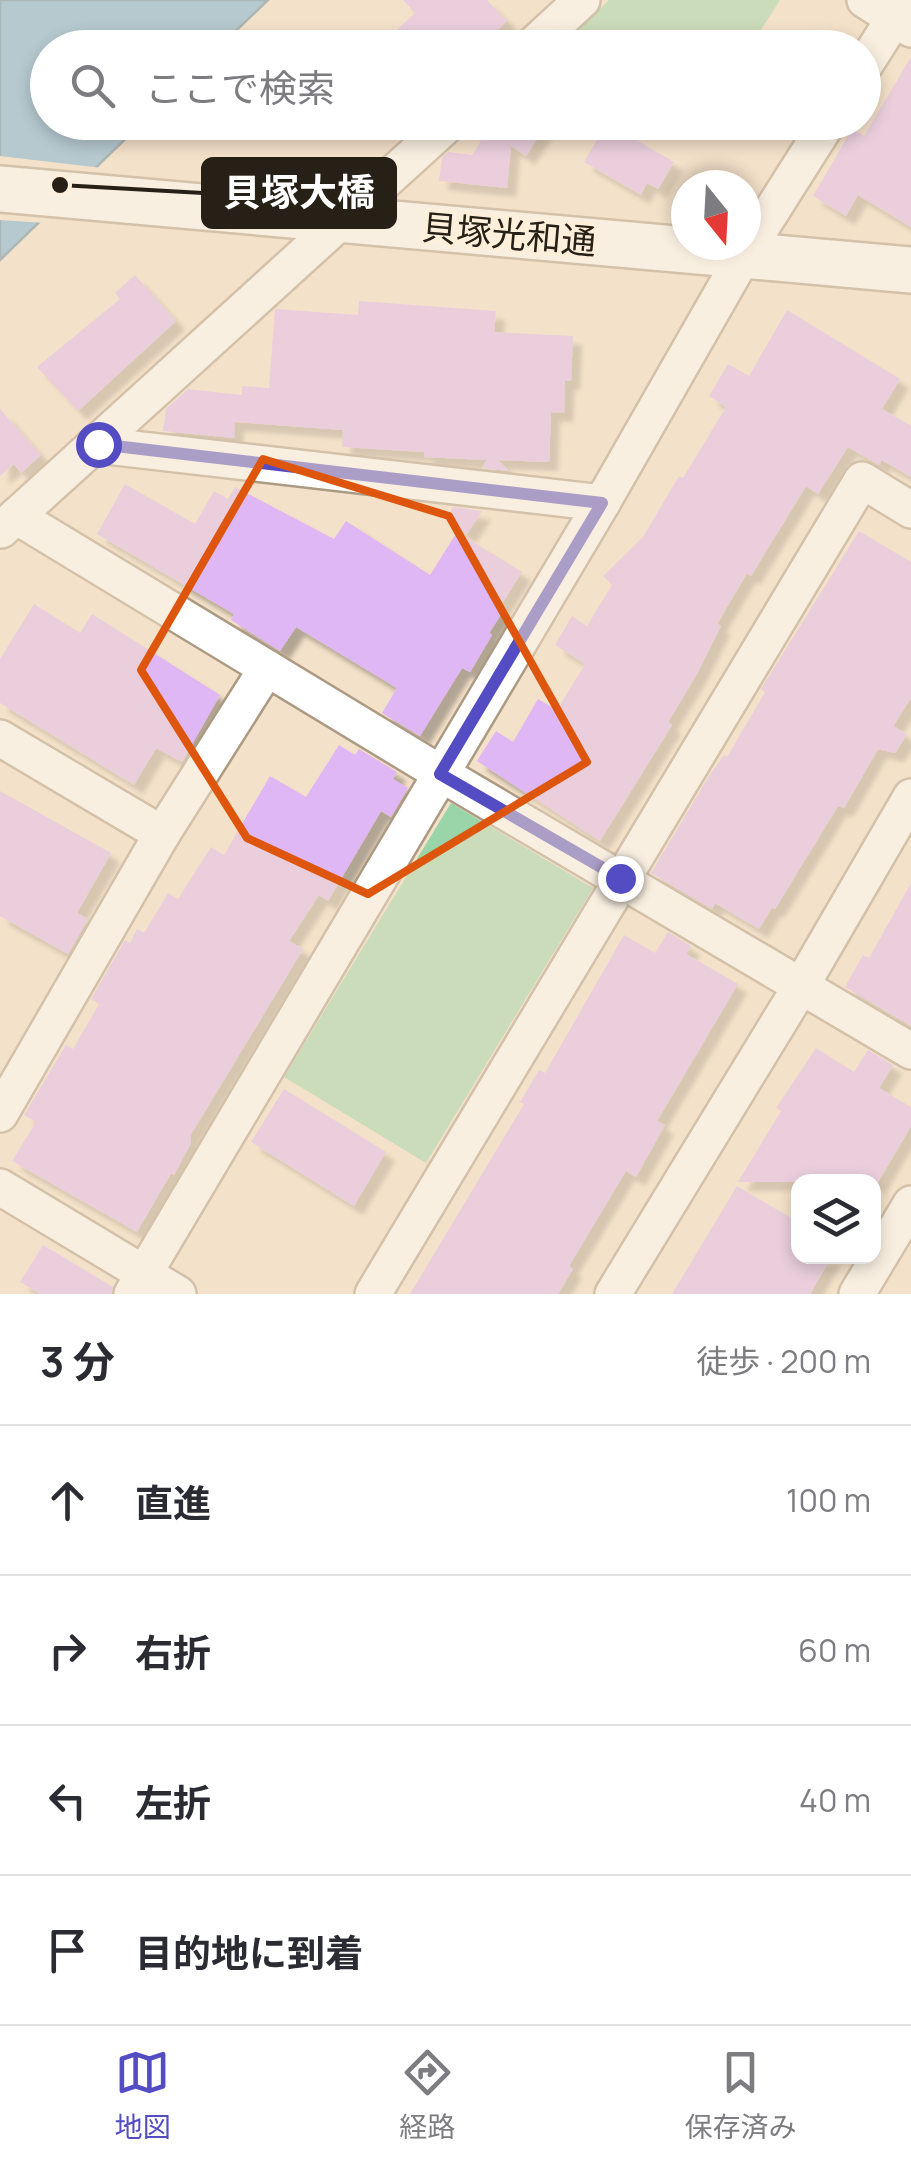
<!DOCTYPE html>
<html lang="ja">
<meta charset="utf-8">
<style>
:root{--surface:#fff;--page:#f7f7f7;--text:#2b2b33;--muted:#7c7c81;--line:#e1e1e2;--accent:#534cc3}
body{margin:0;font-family:Manrope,"Noto Sans JP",sans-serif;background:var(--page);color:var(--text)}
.controls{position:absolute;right:30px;bottom:30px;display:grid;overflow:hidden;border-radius:20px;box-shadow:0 5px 15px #0003}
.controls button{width:90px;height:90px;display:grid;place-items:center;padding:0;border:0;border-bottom:2px solid var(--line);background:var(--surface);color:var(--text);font:50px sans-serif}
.compass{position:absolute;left:671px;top:170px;width:90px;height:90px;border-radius:50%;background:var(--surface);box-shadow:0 5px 15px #0003;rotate:162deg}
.stop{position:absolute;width:30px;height:30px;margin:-22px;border:8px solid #534cc3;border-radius:50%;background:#fff}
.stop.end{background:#534cc3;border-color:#fff;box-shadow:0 2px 10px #0008}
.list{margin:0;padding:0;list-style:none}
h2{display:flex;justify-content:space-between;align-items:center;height:130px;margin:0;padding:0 40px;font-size:42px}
h2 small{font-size:32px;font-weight:400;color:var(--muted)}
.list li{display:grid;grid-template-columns:65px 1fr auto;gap:30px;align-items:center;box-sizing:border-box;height:150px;padding:0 40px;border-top:2px solid var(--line)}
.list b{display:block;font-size:38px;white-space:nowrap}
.list em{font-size:32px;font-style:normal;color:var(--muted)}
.icon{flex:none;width:55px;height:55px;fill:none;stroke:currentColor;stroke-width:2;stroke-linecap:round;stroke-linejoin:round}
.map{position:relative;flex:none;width:911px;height:1294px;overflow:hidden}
.search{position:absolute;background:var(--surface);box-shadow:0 5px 15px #0003;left:30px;right:30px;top:30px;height:110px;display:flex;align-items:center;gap:25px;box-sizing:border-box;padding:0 35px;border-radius:55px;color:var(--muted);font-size:38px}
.sheet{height:730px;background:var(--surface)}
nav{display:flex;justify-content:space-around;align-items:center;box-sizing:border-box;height:140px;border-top:2px solid var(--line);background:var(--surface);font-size:28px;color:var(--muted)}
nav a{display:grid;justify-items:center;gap:5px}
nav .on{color:var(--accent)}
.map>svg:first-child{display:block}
</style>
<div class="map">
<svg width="911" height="1294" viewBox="0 0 911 1294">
<defs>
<filter id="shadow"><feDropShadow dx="9" dy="9" stdDeviation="2.5" flood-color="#0004"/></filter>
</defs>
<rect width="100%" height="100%" fill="#f4e1c9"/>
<!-- green -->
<g fill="#9ad5a9">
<path d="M609,0H780L750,47H600L574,32Z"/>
<path d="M451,803L593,888L426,1163L284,1077Z"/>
</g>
<!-- water -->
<path fill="#69acd7" stroke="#55829d" stroke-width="2.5" d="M0,0H268L219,47L48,48V122L142,123L0,260Z"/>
<!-- pier -->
<path fill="#f4e1c9" d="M0,156L102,168L45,223L0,220Z"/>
<!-- building -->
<g fill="#deb7f4" filter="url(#shadow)">
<path d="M403,0H487L507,21L478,48H377L415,13Z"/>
<path d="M911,57V227L858,195L846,216L813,196L852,129L864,136Z"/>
<path d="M474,122H548L526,156L511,146L507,188L439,181L442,158L448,152L472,155L487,131Z"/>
<path d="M607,123L674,162L658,189L647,183L641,195L584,162Z"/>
<path d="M135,275L176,321L78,411L37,367L120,299L115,293Z"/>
<path d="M359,301L496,311L494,332L573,336L571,381H565L564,413L551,412L549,462L498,460L509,471L482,468L487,460L424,457V452L342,447L343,430L235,422L234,438L163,431L166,409L188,389L242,395V386L269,388L275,309L358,315Z"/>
<path d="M787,310L900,379L882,409L911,426V477L882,460L879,465L848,447L818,494L806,486L751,576L747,573L717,624L721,626L697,674L668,722L672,725L600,841L477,761L496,731L513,742L538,699L557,710L585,664L555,645L572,616L587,626L612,585L603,576L643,537L679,476L683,478L726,407L709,396L728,364L749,376Z"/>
<path d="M0,409L41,455L21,473L14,464L0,476Z"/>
<path d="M125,484L195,524L214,491L228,499L235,487L334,539L346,521L430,575L457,532L522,572L498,610L502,613L489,633L492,635L470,672L462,668L420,736L382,713L397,688L296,627L280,651L231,620L234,614L97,534Z"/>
<path d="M453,507L482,511L467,534L445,519Z"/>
<path d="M859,531L911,562V698L893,726L907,734L895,753L878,749L844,808L838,806L775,909L772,907L759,929L715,903L712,909L651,873L709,776L724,755L727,757L765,692L761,689Z"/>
<path d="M34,604L80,633L92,614L220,695L182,762L156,748L134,785L0,703V659Z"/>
<path d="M339,745L355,755L359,749L397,772L393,779L408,788L391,817L381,811L328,901L319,895L289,941L303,949L190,1136L191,1143L174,1175L171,1173L137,1232L12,1161L36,1122L24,1115L66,1045L73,1049L99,1004L91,999L125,940L130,943L137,929L144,933L168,893L178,899L211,847L224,855L270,776L306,797Z"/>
<path d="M0,791L111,853L77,913L88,919L68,954L0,916Z"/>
<path d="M911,883V1026L845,987L863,955L869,958Z"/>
<path d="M668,932L691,946L686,954L738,984L657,1121L665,1125L636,1177L626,1171L569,1266L573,1269L558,1294H410L524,1104L520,1102L539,1070L545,1073L624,935L655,953Z"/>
<path d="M816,1048L854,1072L868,1050L893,1065L879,1088L911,1107V1126L874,1189V1182H738L781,1111L776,1108Z"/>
<path d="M284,1089L386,1152L354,1206L251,1142Z"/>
<path d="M737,1186L798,1222V1256H832L810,1294H672Z"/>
<path d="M43,1245L113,1287L111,1294H40L20,1282Z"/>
</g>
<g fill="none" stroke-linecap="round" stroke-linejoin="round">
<!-- minor casing -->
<g stroke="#ac9a83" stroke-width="40">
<g id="minor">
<path d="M865,0L911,29"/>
<path d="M530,48L582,0"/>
<path d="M864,66L906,0"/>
<path d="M98,445L602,503"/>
<path d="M16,516L440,773L911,1051"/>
<path d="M1,530L450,122"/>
<path d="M0,738L162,834"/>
<path d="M0,1114L162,834L267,668"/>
<path d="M0,1187L178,1294"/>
<path d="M132,1294L602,503L745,253L828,122"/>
<path d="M373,1294L862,480L911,510"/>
<path d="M613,1294L801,986L911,797"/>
<path d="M857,1294L911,1204"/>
</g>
</g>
<!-- tertiary casing -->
<g stroke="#ac9a83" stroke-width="50">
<path id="tertiary" d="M0,189L911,270"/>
</g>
<!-- minor -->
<use href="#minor" stroke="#fff" stroke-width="35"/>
<!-- tertiary -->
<use href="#tertiary" stroke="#fff" stroke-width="45"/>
</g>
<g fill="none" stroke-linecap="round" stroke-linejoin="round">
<!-- route -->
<path stroke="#534cc3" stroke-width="12" d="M98,444L602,503L440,774L620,878"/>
</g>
<!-- marked area -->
<path d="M0 0H911V1294H0ZM263,459L449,516L587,762L368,894L247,838L141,670Z" fill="#f4e1c9" fill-opacity=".55" fill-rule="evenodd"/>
<path fill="none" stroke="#de560d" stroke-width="8" stroke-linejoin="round" d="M263,459L449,516L587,762L368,894L247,838L141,670Z"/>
<g text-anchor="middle" stroke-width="8" stroke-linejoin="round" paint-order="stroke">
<!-- street labels -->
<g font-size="35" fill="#272017" stroke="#feefdb">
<text transform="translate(509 235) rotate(5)" y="12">貝塚光和通</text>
</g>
</g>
<!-- callouts -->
<path fill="none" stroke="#272017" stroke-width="4" d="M60 185L203 193"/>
<circle fill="#272017" stroke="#feefdb" stroke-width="4" cx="60" cy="185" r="10"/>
<rect fill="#272017" stroke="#272017" stroke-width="4" x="203" y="159" width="192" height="68" rx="10"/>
<g font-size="38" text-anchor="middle" font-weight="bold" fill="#fff">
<text x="299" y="206">貝塚大橋</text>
</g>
</svg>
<div class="controls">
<button><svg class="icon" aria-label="layers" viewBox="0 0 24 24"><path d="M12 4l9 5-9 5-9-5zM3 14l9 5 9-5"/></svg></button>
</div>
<svg class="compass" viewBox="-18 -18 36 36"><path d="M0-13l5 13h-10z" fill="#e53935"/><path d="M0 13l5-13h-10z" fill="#7c7c81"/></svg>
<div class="stop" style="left:98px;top:444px"></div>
<div class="stop end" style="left:620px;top:878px"></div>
<div class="search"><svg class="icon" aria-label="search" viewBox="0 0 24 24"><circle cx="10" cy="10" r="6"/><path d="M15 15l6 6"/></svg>ここで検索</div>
</div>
<section class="sheet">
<h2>3 分<small>徒歩 · 200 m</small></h2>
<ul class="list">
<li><svg class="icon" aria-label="ahead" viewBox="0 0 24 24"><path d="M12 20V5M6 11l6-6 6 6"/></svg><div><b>直進</b></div><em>100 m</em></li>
<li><svg class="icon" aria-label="right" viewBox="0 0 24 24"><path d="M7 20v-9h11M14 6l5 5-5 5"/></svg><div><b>右折</b></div><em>60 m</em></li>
<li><svg class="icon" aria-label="left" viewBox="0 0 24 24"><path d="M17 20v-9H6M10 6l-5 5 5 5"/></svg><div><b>左折</b></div><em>40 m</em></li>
<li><svg class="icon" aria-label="arrive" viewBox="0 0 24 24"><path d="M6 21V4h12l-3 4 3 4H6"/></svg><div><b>目的地に到着</b></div></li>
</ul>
</section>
<nav>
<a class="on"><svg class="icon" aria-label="map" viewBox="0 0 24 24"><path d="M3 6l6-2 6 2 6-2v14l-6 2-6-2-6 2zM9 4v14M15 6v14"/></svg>地図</a>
<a><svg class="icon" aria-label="directions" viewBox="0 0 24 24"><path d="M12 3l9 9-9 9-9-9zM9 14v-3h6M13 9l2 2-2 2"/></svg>経路</a>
<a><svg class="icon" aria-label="saved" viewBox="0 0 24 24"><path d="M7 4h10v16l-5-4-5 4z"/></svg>保存済み</a>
</nav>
